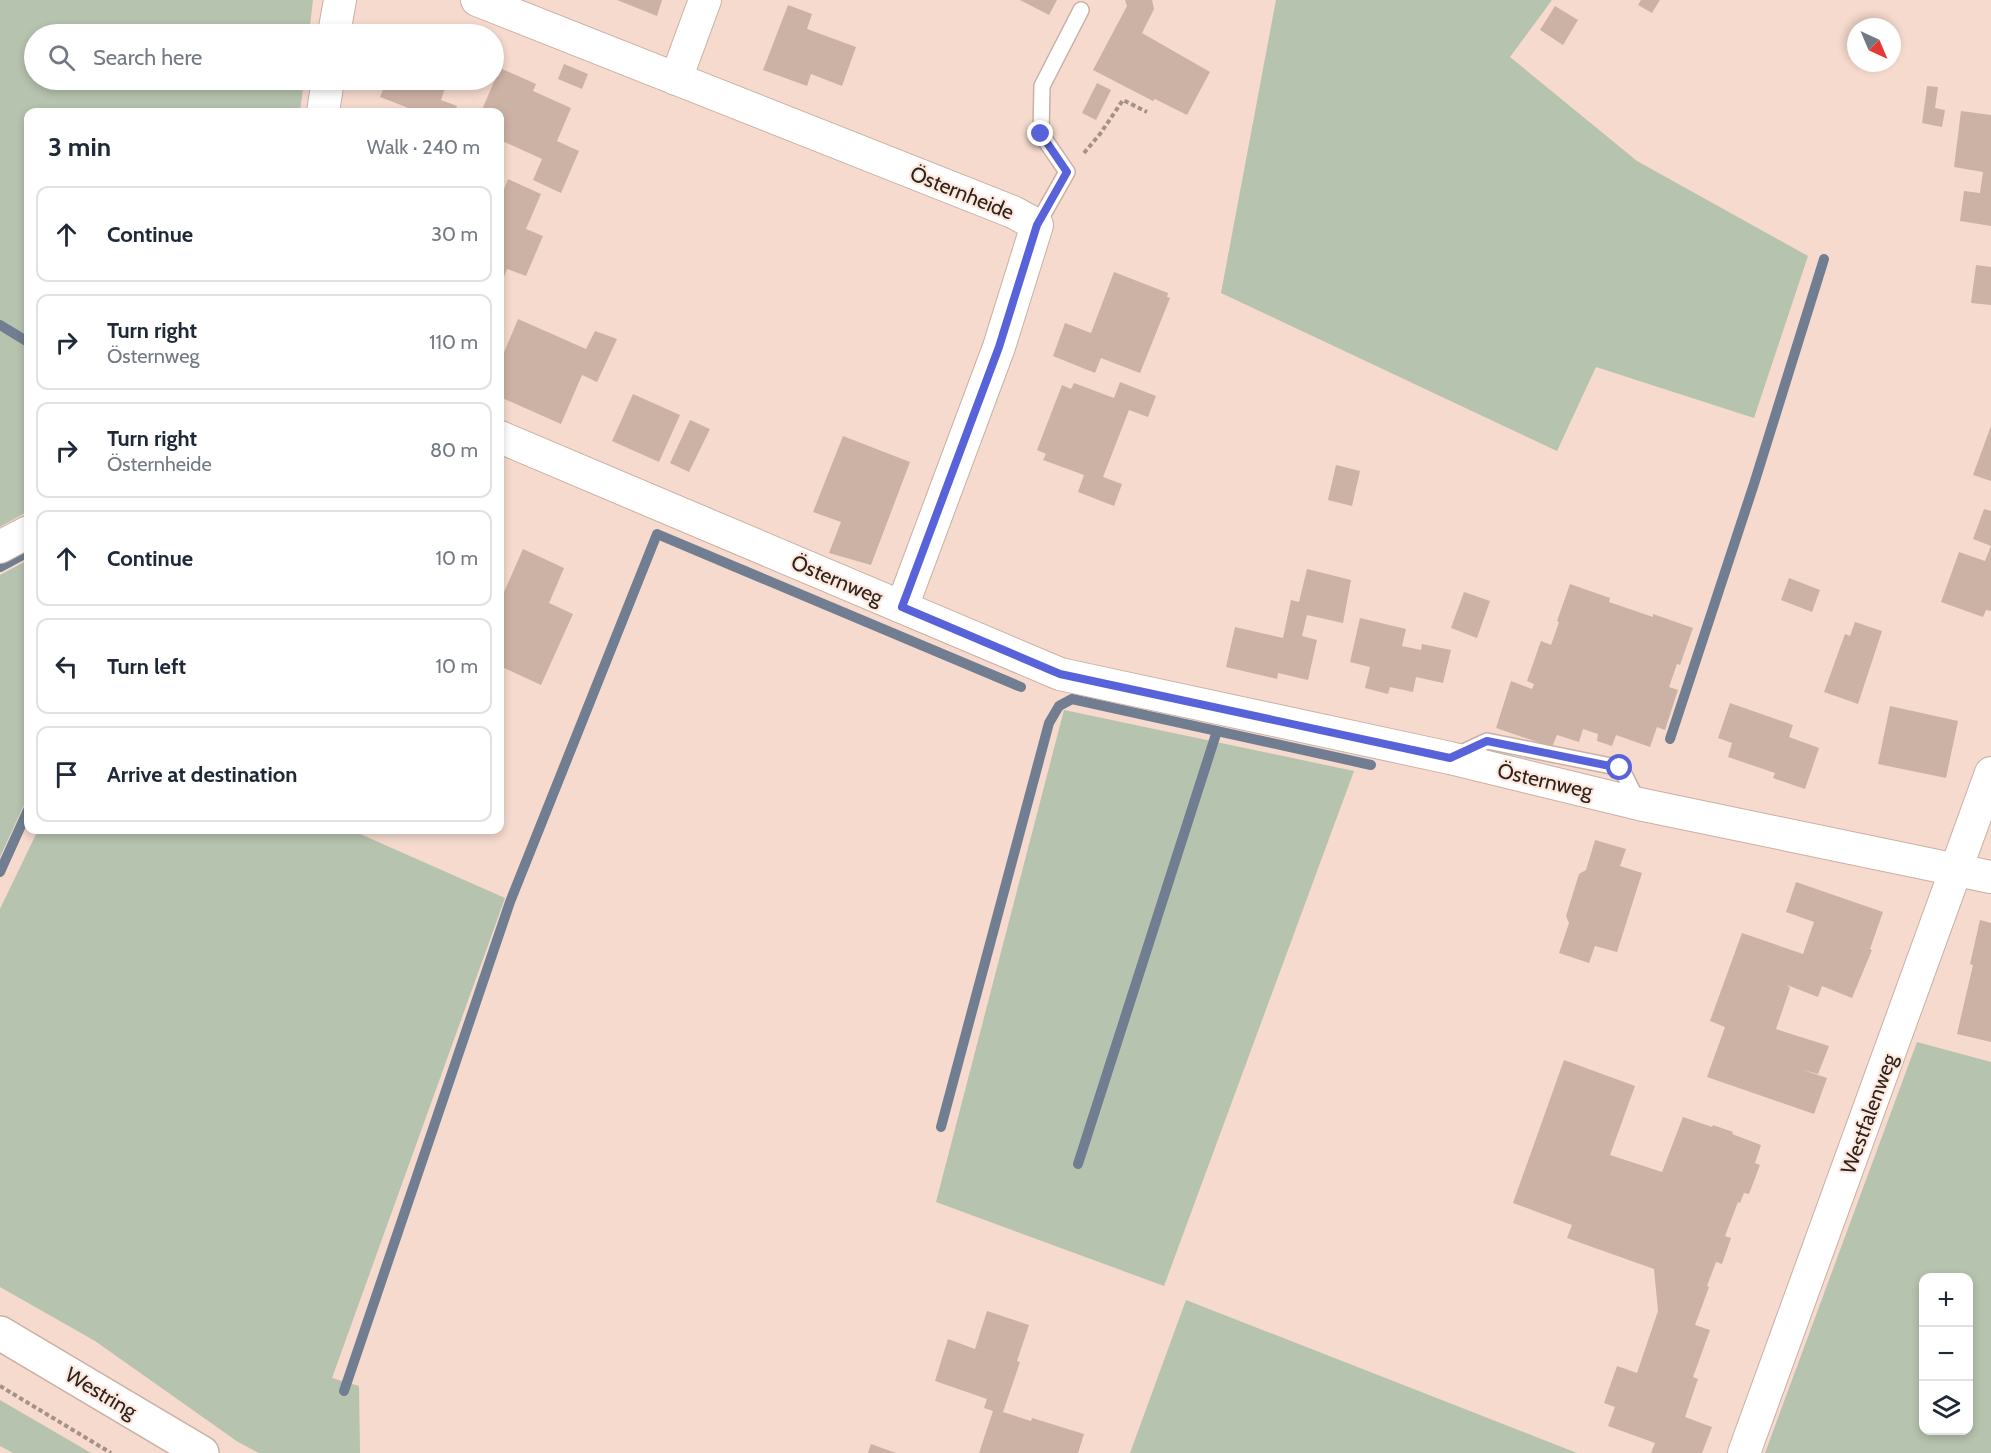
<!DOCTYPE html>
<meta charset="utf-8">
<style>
:root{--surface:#fff;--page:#f6f6f7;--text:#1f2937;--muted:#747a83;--line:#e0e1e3}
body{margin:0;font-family:Cabin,sans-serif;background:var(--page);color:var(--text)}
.controls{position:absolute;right:18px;bottom:18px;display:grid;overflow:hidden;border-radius:12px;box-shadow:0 3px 9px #0003}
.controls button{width:54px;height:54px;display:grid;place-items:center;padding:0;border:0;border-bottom:2px solid var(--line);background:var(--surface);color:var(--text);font:30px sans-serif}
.compass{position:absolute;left:1847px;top:18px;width:54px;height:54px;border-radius:50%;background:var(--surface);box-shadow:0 3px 9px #0003;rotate:136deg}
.stop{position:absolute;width:18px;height:18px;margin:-14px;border:4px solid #5863da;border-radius:50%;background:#fff}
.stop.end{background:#5863da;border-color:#fff;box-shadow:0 2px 6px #0008}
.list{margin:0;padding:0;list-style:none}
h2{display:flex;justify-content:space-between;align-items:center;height:78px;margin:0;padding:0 24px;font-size:26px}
h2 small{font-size:20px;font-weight:400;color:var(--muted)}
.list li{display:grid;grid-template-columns:39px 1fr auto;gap:18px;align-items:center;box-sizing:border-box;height:96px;margin:0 12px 12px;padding:0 12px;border:2px solid var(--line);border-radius:12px}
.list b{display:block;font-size:22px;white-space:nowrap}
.list p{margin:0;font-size:20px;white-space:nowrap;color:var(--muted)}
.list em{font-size:20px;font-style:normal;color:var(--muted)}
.icon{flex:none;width:33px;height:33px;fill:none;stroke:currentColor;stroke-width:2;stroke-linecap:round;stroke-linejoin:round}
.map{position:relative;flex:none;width:1991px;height:1453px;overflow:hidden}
.search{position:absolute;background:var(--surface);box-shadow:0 3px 9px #0003;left:24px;top:24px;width:480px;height:66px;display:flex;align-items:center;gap:15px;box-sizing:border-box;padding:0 21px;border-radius:33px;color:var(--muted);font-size:22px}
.panel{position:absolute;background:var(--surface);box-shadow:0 3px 9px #0003;left:24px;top:108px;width:480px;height:726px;border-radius:12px}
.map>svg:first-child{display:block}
</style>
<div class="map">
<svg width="1991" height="1453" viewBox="0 0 1991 1453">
<rect width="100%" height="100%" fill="#f5dacd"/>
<!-- green -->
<g fill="#b6c3ae" fill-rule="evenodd">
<path d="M0,0H313L309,34H34V80H304L300,112H28V511L0,527Z"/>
<path d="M1276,0H1552L1510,57L1637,161L1808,256L1754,418L1596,367L1557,451L1221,293Z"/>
<path d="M28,560V796L0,857V575Z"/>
<path d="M1064,710L1354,771L1164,1286L936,1202Z"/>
<path d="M38,830H351L505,898L332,1378L359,1386L360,1453H259L238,1442L95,1341L0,1287V909Z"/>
<path d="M1917,1042L1991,1062V1453H1765ZM1924,1278H1968V1430H1924Z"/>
<path d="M1186,1300L1577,1453H1130Z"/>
<path d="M0,1400L91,1453H13L0,1446Z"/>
</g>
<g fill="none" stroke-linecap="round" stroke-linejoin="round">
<!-- stream -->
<g stroke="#717e92" stroke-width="10">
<path d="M0,325L28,342"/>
<path d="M0,567L28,552"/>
<path d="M1670,739L1754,484L1824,259"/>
<path d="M0,872L28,810"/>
<path d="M941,1127L1049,723L1059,706L1072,699L1371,765"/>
<path d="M1078,1164L1217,731"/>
<path d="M344,1391L510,902L657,534L1021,687"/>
</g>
</g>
<!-- building -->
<g fill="#ccb2a5">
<path d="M617,0H662L657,16Z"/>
<path d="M1020,0H1057L1049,15Z"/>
<path d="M1125,0H1152L1154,9L1142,33L1210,72L1187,115L1155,99L1153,101L1093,70L1127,6Z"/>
<path d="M1641,0H1660L1652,13L1638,5Z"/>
<path d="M788,5L812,14L807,29L856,47L842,86L811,74L807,86L763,70Z"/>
<path d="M1555,6L1578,20L1563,45L1540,30Z"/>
<path d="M564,64L588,74L582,89L558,79Z"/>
<path d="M500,68L536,84L533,91L571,108L557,141L579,151L561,193L533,180L542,159L500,140V112H481Z"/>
<path d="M387,80H448L441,100L457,106L455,112H419L380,97Z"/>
<path d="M1097,83L1111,90L1096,120L1082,113Z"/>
<path d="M1927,86L1938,87L1935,108L1945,110L1942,127L1922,123Z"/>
<path d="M1961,111L1991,115V226L1960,221L1964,191L1980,193L1983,172L1954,167Z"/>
<path d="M508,179L541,194L526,229L543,236L526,276L507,269L500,287V200Z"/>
<path d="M1976,265L1991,267V305L1971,303Z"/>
<path d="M1114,272L1168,293L1167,297L1170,298L1140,373L1101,358L1095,373L1053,356L1065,323L1091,333Z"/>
<path d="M518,319L586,349L595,331L617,339L597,382L582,375L561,424L500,397V362Z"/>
<path d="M1120,382L1156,396L1148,417L1129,410L1103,477L1122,484L1114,506L1078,492L1084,475L1043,460L1046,454L1037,450L1062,385L1071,389L1074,383L1114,398Z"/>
<path d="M633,394L680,415L659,462L612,441Z"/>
<path d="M690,420L710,429L689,472L670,463Z"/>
<path d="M1991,426V481L1973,475Z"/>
<path d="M843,436L910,462L871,565L829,553L841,522L813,512Z"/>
<path d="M1336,465L1360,471L1352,506L1328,500Z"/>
<path d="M1984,509L1991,511V546L1973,539Z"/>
<path d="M1991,546V611L1986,610L1983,617L1941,602L1959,552L1985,561Z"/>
<path d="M523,549L564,568L549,603L573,614L541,685L500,666V601Z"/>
<path d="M1307,569L1351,580L1343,623L1307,615L1302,636L1317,640L1308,680L1278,673L1277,679L1226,667L1235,627L1283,638L1291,600L1299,602Z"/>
<path d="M1789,578L1820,590L1812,612L1781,600Z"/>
<path d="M1570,584L1610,598L1609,602L1653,617V614L1693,628L1680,665L1677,664L1669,687L1678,690L1665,730L1657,727L1650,747L1616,735L1612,746L1597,741L1598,734L1583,729L1579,742L1557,735L1552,747L1496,728L1511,681L1532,689L1534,684L1527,681L1541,641L1551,645L1559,622L1557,621Z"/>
<path d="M1464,592L1490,601L1477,638L1451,628Z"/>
<path d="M1360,618L1406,629L1402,646L1421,650L1422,644L1451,650L1443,683L1416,677L1413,692L1390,687L1388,694L1365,688L1370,667L1350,662Z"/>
<path d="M1855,622L1882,631L1858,704L1824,692L1845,634L1850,636Z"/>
<path d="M1730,703L1793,725L1789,737L1819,748L1805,789L1773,778L1775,773L1728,757L1732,743L1718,738Z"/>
<path d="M1890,706L1958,721L1946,778L1878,764Z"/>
<path d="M1595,840L1626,849L1620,866L1642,873L1617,952L1595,946L1589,963L1559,953L1569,923L1566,916L1579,874L1586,870Z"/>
<path d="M1796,882L1883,912L1870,949L1872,950L1852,998L1822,986L1818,997L1787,985L1790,988L1776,1029L1829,1046L1818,1074L1803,1070L1827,1078L1814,1114L1707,1077L1725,1027L1710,1021L1742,933L1803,954L1814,922L1786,912Z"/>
<path d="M1980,920L1991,923V1042L1957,1034L1973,965L1970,964Z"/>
<path d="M1564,1060L1635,1086L1610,1155L1662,1172L1683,1117L1712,1127L1713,1125L1733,1132L1732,1134L1761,1145L1755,1163L1760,1165L1749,1194L1744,1193L1740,1203L1738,1202L1725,1236L1731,1238L1722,1264L1716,1262L1707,1286L1709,1287L1695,1325L1710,1330L1693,1377L1698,1379L1685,1417L1712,1427L1702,1453H1651L1655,1443L1608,1426L1615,1407L1604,1403L1617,1366L1637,1373L1658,1311L1654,1269L1567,1238L1572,1225L1513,1203Z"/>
<path d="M987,1311L1029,1325L1017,1361L1020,1362L1003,1412L1031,1421L1032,1418L1084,1434L1078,1453H979L993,1411L984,1408L987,1399L935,1381L948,1339L975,1349Z"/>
<path d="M871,1444L896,1453H868Z"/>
</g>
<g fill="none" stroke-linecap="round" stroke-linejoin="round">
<!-- lane casing -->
<g stroke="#cab0a4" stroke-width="18">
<g id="lane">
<path d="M1037,225L1067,172L1041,134L1042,86L1081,10"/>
<path d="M1455,756L1487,741L1621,768L1638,802"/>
</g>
</g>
<!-- street casing -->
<g stroke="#cab0a4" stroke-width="34">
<g id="street">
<path d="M477,0L1013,212L1037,225L999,347L902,607"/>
<path d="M334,34L340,0"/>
<path d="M676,79L705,0"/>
<path d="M323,112L328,80"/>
<path d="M500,437L1060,674L1450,758L1639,804L1991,877"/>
<path d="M0,547L28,532"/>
<path d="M1744,1453L1991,773"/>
</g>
</g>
<!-- secondary casing -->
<g stroke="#cab0a4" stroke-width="36">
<path id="secondary" d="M0,1333L202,1453"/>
</g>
<!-- path -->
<g stroke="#a59187" stroke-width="4" stroke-dasharray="4.5 3" stroke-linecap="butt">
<path d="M1084,153L1100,134L1123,100L1147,112"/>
<path d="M0,1386L111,1453"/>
</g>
<!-- lane -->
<use href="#lane" stroke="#fff" stroke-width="15"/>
<!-- street -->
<use href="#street" stroke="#fff" stroke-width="32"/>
<!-- secondary -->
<use href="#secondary" stroke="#fff" stroke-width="33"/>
</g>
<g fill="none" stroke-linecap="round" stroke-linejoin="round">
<!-- route -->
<path stroke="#5863da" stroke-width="8" d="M1041,134L1067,172L1037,225L999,347L902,607L1060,674L1450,758L1487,741L1620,768"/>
</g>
<g text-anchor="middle" stroke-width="4.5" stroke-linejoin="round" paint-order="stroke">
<!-- street labels -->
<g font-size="21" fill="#2e241f" stroke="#fee8dd">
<text transform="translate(962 193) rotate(22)" y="7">Östernheide</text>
<text transform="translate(837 580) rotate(23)" y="7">Östernweg</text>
<text transform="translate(1545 781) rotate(13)" y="7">Östernweg</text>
<text transform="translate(1869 1114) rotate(-70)" y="7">Westfalenweg</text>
<text transform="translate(101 1393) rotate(31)" y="7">Westring</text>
</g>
</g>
</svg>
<div class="controls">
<button>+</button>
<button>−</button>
<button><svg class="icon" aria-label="layers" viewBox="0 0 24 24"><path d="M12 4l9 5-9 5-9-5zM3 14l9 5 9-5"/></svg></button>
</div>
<svg class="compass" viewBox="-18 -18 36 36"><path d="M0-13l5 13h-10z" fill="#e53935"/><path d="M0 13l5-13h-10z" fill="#747a83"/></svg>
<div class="stop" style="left:1620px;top:768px"></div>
<div class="stop end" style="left:1041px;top:134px"></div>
<div class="search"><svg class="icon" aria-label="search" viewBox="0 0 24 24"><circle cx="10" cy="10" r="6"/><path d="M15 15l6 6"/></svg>Search here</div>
<section class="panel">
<h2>3 min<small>Walk · 240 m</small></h2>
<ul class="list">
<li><svg class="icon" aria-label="ahead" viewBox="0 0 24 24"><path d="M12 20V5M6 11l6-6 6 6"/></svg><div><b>Continue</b></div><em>30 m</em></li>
<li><svg class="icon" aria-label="right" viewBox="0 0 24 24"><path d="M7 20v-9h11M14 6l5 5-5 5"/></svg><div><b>Turn right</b><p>Östernweg</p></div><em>110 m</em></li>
<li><svg class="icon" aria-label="right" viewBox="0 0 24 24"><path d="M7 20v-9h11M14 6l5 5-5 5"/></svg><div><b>Turn right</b><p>Östernheide</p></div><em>80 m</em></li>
<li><svg class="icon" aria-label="ahead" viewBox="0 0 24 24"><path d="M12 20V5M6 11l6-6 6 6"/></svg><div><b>Continue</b></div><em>10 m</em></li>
<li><svg class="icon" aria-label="left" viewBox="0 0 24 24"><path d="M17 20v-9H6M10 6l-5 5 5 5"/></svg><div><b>Turn left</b></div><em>10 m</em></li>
<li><svg class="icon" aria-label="arrive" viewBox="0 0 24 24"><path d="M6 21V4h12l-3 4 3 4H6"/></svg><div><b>Arrive at destination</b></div></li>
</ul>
</section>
</div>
